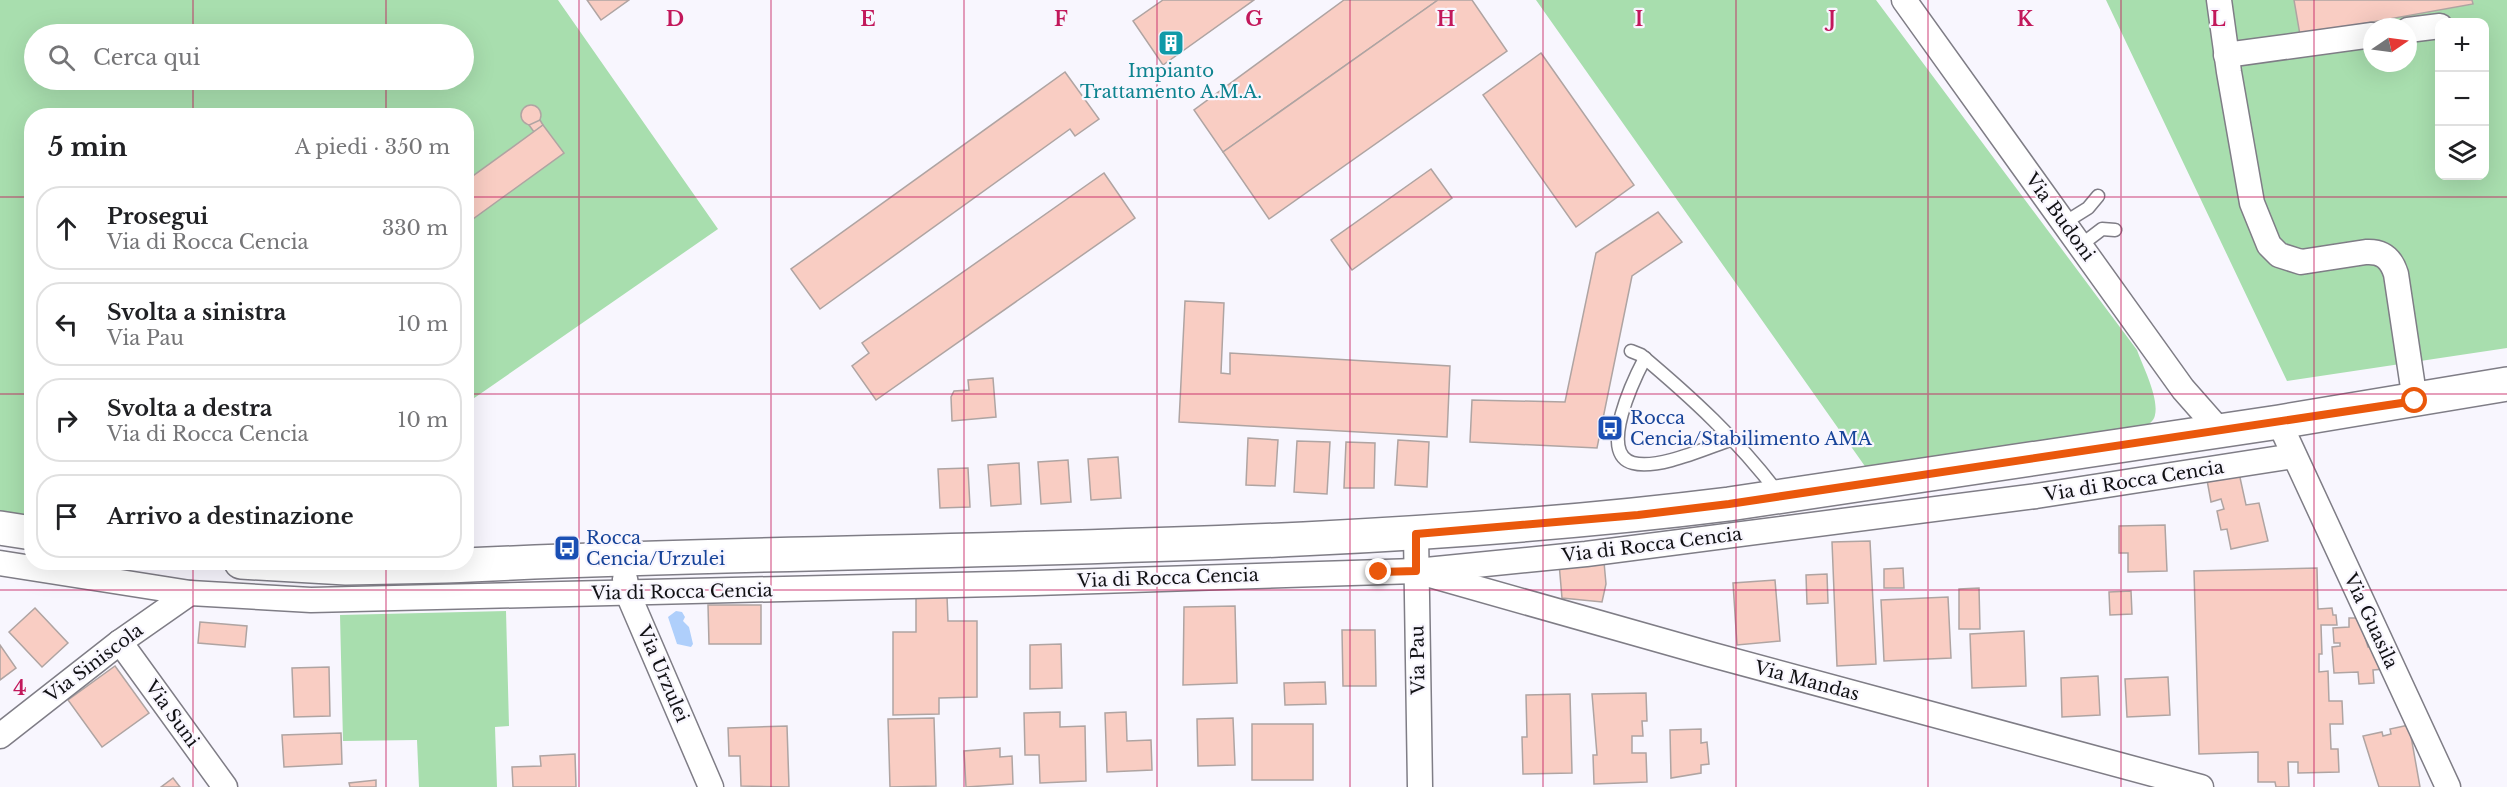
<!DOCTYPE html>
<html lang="it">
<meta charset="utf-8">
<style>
:root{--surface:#fff;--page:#f6f6f6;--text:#202124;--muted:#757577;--line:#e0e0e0}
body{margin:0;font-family:"Libre Baskerville",serif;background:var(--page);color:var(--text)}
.controls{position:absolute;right:18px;top:18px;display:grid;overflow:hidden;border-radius:12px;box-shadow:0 6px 24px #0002}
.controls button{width:54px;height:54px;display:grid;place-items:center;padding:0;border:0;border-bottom:2px solid var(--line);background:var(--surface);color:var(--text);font:30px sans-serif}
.compass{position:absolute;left:2363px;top:18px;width:54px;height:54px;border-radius:50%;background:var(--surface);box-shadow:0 6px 24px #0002;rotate:77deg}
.stop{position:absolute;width:18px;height:18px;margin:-14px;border:4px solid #ea580c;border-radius:50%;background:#fff}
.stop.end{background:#ea580c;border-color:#fff;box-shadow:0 2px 6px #0008}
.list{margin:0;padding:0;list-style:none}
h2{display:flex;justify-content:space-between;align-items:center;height:78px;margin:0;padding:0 24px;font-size:26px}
h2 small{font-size:20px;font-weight:400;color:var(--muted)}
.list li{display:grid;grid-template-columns:39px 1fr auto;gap:18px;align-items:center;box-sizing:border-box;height:84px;margin:0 12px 12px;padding:0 12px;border:2px solid var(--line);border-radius:24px}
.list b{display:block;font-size:22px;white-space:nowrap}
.list p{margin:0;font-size:20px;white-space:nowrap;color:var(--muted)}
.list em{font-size:20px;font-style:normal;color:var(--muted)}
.icon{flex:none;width:33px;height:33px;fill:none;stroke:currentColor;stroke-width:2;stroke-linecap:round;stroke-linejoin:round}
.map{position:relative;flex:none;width:2507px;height:787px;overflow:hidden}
.search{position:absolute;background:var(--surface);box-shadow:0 6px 24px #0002;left:24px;top:24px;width:450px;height:66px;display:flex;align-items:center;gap:15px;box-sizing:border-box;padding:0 21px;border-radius:33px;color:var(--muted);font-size:22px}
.panel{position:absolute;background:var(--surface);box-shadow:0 6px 24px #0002;left:24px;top:108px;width:450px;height:462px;border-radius:24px}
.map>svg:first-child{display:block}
</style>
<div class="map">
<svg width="2507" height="787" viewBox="0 0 2507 787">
<rect width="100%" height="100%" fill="#f8f6fe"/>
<!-- green -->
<g fill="#a8deae" fill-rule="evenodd">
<path d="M0,0H558L718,229L467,403L466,116H32L31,518L0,513ZM34,34H464V80H34Z"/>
<path d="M1536,0H1876L2137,350C2143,367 2159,397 2155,415C2154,421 2148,425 2143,429L1869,472Z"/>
<path d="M2106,0H2507V348L2287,381ZM2440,22H2484V176H2440ZM2372,27H2408V63H2372Z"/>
<path d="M506,611L509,726L495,727L497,787H419L417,740L343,741L340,615Z"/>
</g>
<!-- water -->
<path fill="#afcffb" d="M676,611L682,612L685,617L683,621L689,627L693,644L691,647L677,644L668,617Z"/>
<!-- building -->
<g fill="#f9cdc3" stroke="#afa4a2" stroke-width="1.5">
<path d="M587,0H629L601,20Z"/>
<path d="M1163,0H1254L1163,65L1133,21Z"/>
<path d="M1344,0H1438L1223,152L1194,110Z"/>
<path d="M1438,0H1472L1507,51L1269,219L1223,152Z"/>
<path d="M2294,0H2472L2473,4L2300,35Z"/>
<path d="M1541,53L1634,185L1576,227L1483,95Z"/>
<path d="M1065,72L1099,119L1075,136L1070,129L820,309L791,269Z"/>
<circle cx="531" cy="115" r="10"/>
<path d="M540,120L543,125L534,132L529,125Z"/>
<path d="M543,125L564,153L466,224V181Z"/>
<path d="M1431,169L1452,198L1352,270L1331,240Z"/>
<path d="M1104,173L1135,218L876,400L852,366L869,353L862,343Z"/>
<path d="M1658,212L1682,242L1632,276L1597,448L1470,442L1472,400L1565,402L1596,253Z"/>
<path d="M1185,301L1224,303L1221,373L1230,374V353L1450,366L1447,437L1179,422Z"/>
<path d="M993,378L996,417L952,421L951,397L954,391L969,390L968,380Z"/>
<path d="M1248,438L1278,440L1275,486L1246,485Z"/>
<path d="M1398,440L1429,442L1427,487L1395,485Z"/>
<path d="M1297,441L1330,442L1327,494L1294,492Z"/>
<path d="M1346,442L1375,443L1374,488H1344Z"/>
<path d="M1118,457L1121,498L1091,500L1088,459Z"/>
<path d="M1068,460L1071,502L1041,504L1038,462Z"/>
<path d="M1019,463L1021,504L991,506L988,465Z"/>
<path d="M968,468L970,507L940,508L938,469Z"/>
<path d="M2239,473L2246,505L2259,503L2268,541L2231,549L2227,529L2221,530L2217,511L2224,509L2221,499L2211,502L2207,480Z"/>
<path d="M2165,525L2167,571L2128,572V553H2119V526Z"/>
<path d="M1870,541L1876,664L1837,666L1832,542Z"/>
<path d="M1604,562L1606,584L1602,602L1562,598L1559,563Z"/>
<path d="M1903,568L1904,588H1884V569Z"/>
<path d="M2317,568L2318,609L2332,608L2333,615H2336L2337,625H2321L2322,654H2319V672L2328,671L2329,701H2342L2343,724H2330L2331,749H2338L2339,772L2298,773V762H2288L2289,787H2276L2275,782H2258V752L2199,754L2194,571Z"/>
<path d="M1827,574L1828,603L1807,604L1806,575Z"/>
<path d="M1775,580L1780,641L1737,645L1733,583Z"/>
<path d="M1979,588L1980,629H1959V589Z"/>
<path d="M2131,591L2132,614L2110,615L2109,592Z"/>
<path d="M916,596H947L948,621H977V697L939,698V714L893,715V632H916Z"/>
<path d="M1948,597L1951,658L1884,661L1881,600Z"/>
<path d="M708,605H761V644H709Z"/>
<path d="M1235,606L1237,683L1183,685L1184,607Z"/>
<path d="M35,608L68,643L42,667L9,632Z"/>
<path d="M2349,618H2359L2368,647H2374L2385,669L2373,670L2374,683L2359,684L2358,672L2334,673L2332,647L2340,646V643H2334L2333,628L2349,627Z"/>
<path d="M200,622L247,626L245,647L198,643Z"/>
<path d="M1342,630H1375L1376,686H1343Z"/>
<path d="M2024,631L2026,686L1972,688L1970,634Z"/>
<path d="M1061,644L1062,688L1030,689V645Z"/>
<path d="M0,645L16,668L0,680Z"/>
<path d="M115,666L149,713L102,747L68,700Z"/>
<path d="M329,667L330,716L294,717L292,668Z"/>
<path d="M2098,676L2100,715L2062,717L2061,678Z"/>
<path d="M2168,677L2170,715L2127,717L2125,679Z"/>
<path d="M1325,682L1326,704L1285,705L1284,683Z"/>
<path d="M1646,693L1647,721H1642L1643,736H1632V753H1646L1647,782L1594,784L1593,755H1597L1592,694Z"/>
<path d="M1570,694L1572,773L1523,774L1522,737H1527L1526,695Z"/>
<path d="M1060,712V727L1085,726L1086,781L1040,783L1039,755H1025L1024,713Z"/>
<path d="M1126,712L1127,741L1151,740L1152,770L1107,772L1105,713Z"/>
<path d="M934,718L936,786L890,787L888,719Z"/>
<path d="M1233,718L1235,765L1198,766L1197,719Z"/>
<rect x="1252" y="724" width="61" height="56"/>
<path d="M2409,725L2420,787H2379L2363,736L2382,732L2383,736L2391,734L2390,729Z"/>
<path d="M787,726L789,787L741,786L740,756H729L728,728Z"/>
<path d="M1701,729V743L1707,742L1709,764L1701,765V773L1671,778L1670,730Z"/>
<path d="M341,733L342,764L284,767L282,735Z"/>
<path d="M1000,748V757L1012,756L1013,784L966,787L964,751Z"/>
<path d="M575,754L576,787H513L512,767L541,766L540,756Z"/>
<path d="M173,778L180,787H161Z"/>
<path d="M376,780V787H350L349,783Z"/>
</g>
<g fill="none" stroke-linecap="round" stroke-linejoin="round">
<!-- lane casing -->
<g stroke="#7f7d86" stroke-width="15">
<g id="lane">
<path d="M2064,223L2088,208L2098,196"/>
<path d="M2081,245L2102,229L2115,230"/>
<path d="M1631,351L1641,355C1691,397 1738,440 1778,493"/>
<path d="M1645,358C1635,377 1597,454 1633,463C1659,470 1708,447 1733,439"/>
</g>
</g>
<!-- street casing -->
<g stroke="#7f7d86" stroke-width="27">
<g id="street">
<path d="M1904,0L2183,389L2220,431"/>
<path d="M2219,0L2229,72L2252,203L2269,245L2279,255L2301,262L2366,252C2382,251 2391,258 2396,274L2415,401"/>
<path d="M2408,30L2440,26"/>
<path d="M2226,55L2372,35"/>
<path d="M2279,422L2448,787"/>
<path d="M1416,534L1420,787"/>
<path d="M0,563L190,593L311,600L1035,583L1416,571L1586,554L2036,496L2294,456"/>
<path d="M1430,575L1709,654L2201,787"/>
<path d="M625,579L628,594L711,787"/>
<path d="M120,642L225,787"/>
<path d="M0,736L120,642L190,593"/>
</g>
</g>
<!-- secondary casing -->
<g stroke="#7f7d86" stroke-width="36">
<g id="secondary">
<path d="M0,528L32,533"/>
<path d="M241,562L346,568L445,566C873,545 1303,557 1729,504L2279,422L2507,384"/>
</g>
</g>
<!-- lane -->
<use href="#lane" stroke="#fff" stroke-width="12"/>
<!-- street -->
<use href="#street" stroke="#fff" stroke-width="24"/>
<!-- secondary -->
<use href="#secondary" stroke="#fff" stroke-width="33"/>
</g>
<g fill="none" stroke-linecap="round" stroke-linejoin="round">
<!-- route -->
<path stroke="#ea580c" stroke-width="8" d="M1379,572L1416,571V534L1638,515L1729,504L2415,401"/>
</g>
<!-- grid -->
<path fill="none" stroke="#c2185b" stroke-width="1.5" stroke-opacity="0.55" d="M193,0V34M386,0V34M579,0V787M771,0V787M964,0V787M1157,0V787M1350,0V787M1543,0V787M1736,0V787M1928,0V787M2121,0V787M2314,0V787M193,80V116M386,80V116M0,197H32M466,197H2507M0,394H32M466,394H2507M193,562V787M386,562V787M0,590H2507"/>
<!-- icons -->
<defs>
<g id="building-square" transform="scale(1.35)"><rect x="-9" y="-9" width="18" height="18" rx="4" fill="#0f9aa8" stroke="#f8f6fe"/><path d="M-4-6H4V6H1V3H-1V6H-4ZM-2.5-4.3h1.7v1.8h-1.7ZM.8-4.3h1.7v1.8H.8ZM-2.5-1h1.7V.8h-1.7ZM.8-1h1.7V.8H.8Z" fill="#fff"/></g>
<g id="bus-square" transform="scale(1.35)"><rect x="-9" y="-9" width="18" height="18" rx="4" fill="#1a4fb4" stroke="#f8f6fe"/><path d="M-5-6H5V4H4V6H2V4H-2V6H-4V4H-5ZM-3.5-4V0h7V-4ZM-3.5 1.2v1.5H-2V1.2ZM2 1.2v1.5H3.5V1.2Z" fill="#fff"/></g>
</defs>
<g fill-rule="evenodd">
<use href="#building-square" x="1171" y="43"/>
<use href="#bus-square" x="1610" y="428"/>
<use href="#bus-square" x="567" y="548"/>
</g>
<g text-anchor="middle" stroke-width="4.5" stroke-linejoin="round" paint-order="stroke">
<!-- culture labels -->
<g font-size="18" fill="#0d838f" stroke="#f8f6fe">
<text x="1171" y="77">Impianto<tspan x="1171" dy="21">Trattamento A.M.A.</tspan></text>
</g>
<!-- street labels -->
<g font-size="18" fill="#111114" stroke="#f8f6fe">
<text transform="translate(2060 217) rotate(54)" y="6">Via Budoni</text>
<text transform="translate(2134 481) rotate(-9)" y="6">Via di Rocca Cencia</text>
<text transform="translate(1652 545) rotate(-7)" y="6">Via di Rocca Cencia</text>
<text transform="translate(1168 578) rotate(-2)" y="6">Via di Rocca Cencia</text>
<text transform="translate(682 592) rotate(-1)" y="6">Via di Rocca Cencia</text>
<text transform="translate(2371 621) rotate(65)" y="6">Via Guasila</text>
<text transform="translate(1418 660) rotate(-91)" y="6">Via Pau</text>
<text transform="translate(94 663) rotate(-37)" y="6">Via Siniscola</text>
<text transform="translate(663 674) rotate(67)" y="6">Via Urzulei</text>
<text transform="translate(1807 681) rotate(15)" y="6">Via Mandas</text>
<text transform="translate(172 714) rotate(54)" y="6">Via Suni</text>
</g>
<!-- transit labels -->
<g font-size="18" fill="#164399" stroke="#f8f6fe" text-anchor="start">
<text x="1630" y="424">Rocca<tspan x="1630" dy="21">Cencia/Stabilimento AMA</tspan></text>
<text x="586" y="544">Rocca<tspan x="586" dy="21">Cencia/Urzulei</tspan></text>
</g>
</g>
<g font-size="20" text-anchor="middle" font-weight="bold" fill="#c2185b" stroke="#f8f6fe" stroke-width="4.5" stroke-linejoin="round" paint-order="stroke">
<text x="675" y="26">D</text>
<text x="868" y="26">E</text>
<text x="1061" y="26">F</text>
<text x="1254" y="26">G</text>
<text x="1446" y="26">H</text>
<text x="1639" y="26">I</text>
<text x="1832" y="26">J</text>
<text x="2025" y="26">K</text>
<text x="2218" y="26">L</text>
<text x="20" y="695">4</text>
</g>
</svg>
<div class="controls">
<button>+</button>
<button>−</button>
<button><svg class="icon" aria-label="layers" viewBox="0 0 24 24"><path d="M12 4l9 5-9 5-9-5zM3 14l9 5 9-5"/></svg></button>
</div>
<svg class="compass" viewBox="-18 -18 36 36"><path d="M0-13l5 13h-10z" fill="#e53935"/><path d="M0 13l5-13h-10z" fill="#757577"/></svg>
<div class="stop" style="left:2415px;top:401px"></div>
<div class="stop end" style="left:1379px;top:572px"></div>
<div class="search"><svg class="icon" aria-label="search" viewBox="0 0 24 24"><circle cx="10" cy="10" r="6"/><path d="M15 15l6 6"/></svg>Cerca qui</div>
<section class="panel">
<h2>5 min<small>A piedi · 350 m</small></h2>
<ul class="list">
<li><svg class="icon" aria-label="ahead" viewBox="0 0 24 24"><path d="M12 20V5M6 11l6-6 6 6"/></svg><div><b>Prosegui</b><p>Via di Rocca Cencia</p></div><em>330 m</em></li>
<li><svg class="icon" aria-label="left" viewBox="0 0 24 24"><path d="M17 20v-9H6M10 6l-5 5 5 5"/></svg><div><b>Svolta a sinistra</b><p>Via Pau</p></div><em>10 m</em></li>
<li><svg class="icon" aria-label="right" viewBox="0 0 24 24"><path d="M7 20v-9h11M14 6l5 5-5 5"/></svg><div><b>Svolta a destra</b><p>Via di Rocca Cencia</p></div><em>10 m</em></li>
<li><svg class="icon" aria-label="arrive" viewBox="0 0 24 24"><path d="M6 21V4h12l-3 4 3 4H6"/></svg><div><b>Arrivo a destinazione</b></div></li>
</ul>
</section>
</div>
